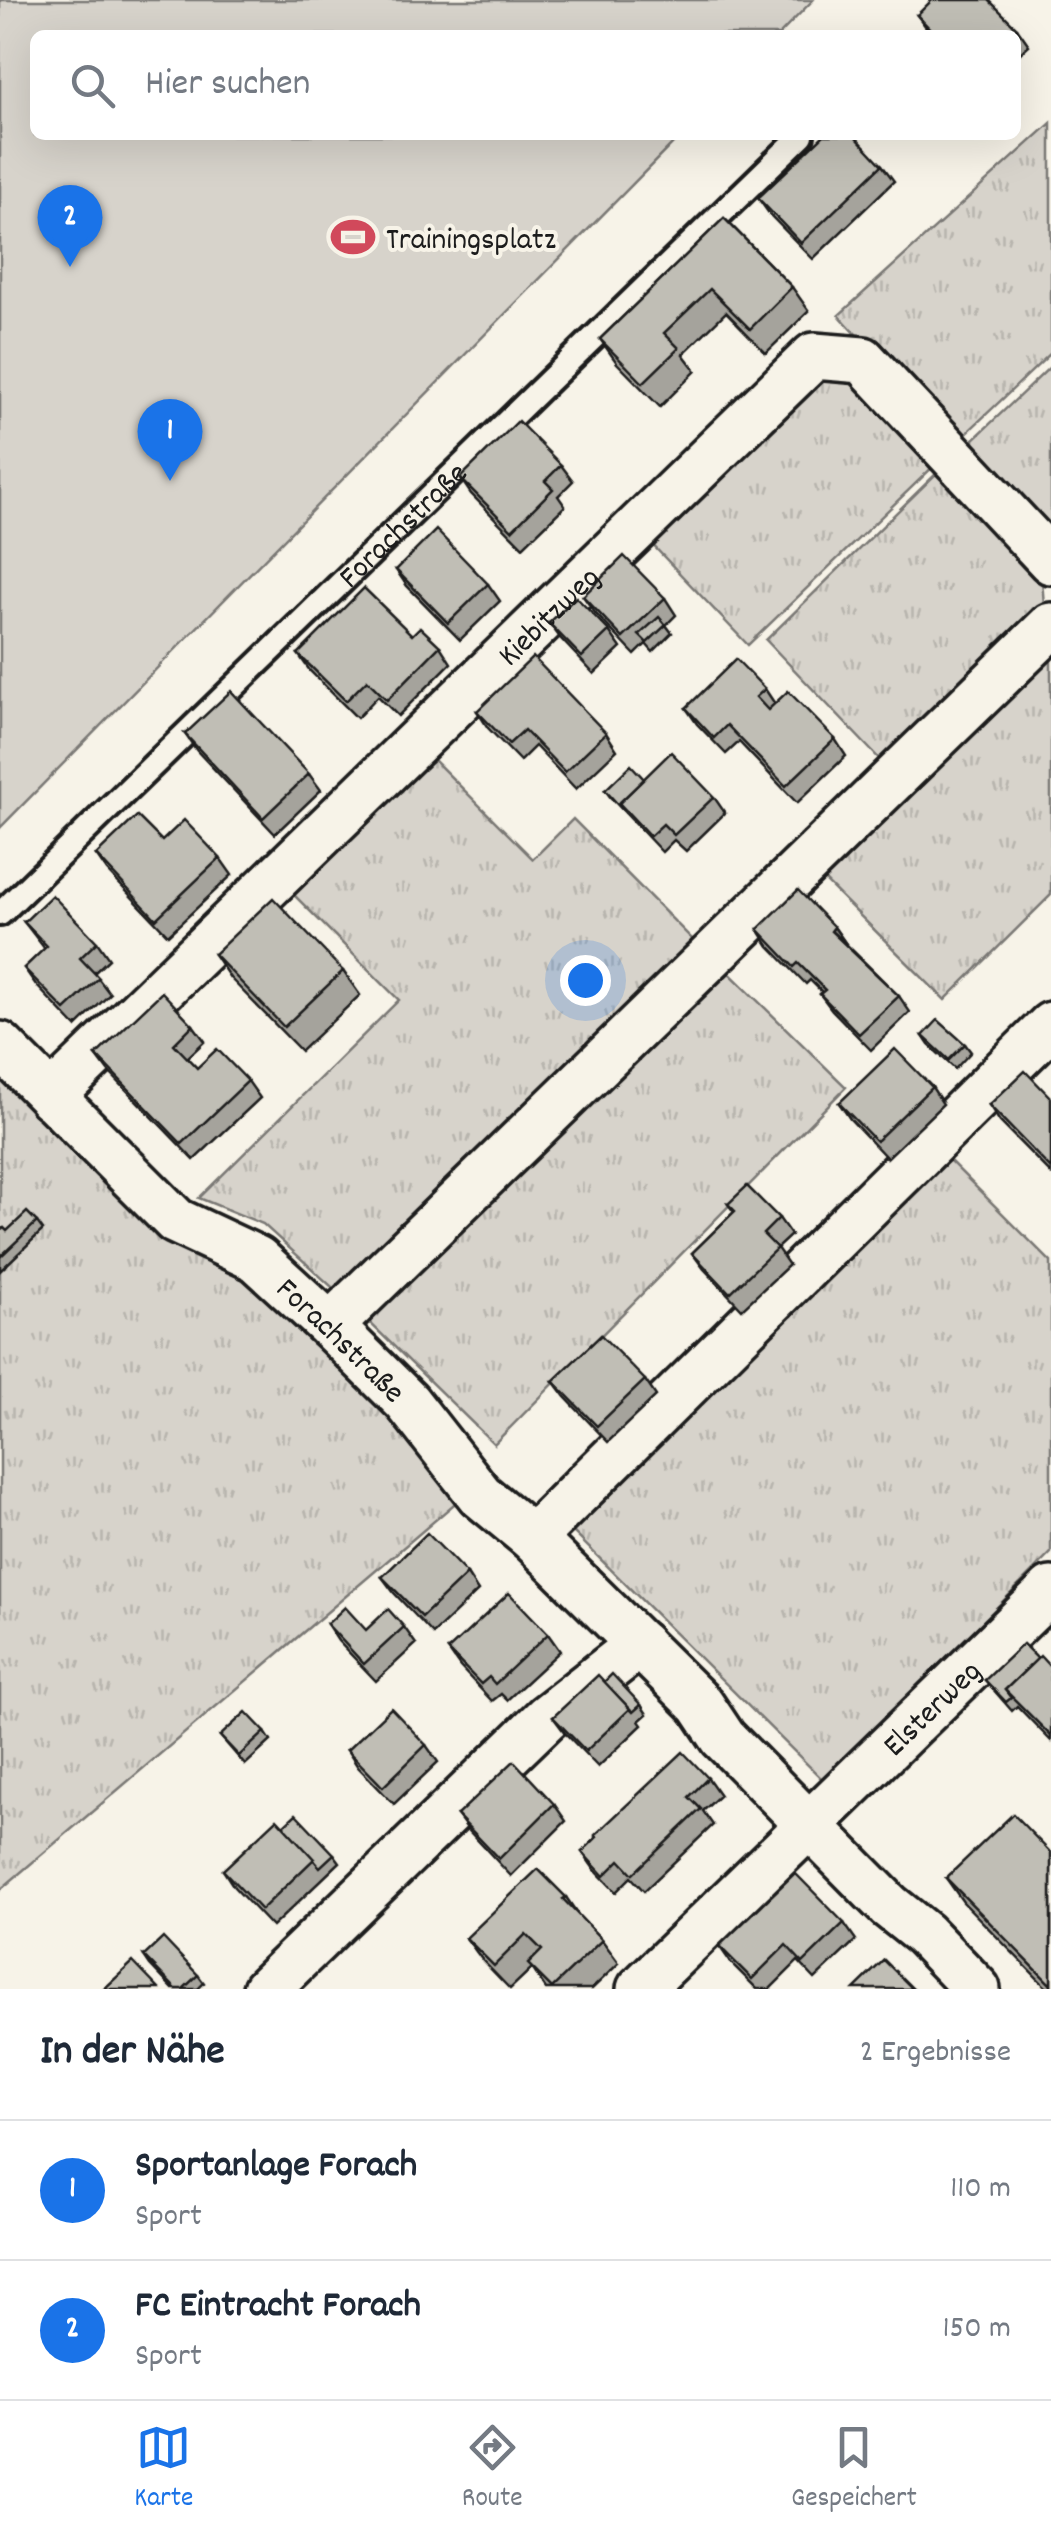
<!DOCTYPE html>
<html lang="de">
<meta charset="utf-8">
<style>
:root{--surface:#fff;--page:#f2f2f3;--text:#1f2937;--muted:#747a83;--line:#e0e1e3;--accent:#1a73e8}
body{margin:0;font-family:Dekko,sans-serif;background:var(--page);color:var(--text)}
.you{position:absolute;left:585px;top:980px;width:35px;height:35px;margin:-25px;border:8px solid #fff;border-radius:50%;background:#1a73e8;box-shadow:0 0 0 15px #1a73e833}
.badge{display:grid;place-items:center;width:65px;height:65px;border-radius:50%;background:var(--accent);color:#fff;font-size:32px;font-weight:700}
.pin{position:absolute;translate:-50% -82px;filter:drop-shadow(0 2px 5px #0008)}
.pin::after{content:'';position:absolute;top:52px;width:35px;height:30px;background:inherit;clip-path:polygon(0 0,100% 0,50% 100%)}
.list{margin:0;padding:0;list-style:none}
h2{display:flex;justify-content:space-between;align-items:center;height:130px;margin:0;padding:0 40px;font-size:42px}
h2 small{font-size:32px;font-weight:400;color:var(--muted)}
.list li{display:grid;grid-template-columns:65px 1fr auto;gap:30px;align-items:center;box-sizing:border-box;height:140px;padding:0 40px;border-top:2px solid var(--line)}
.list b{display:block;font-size:38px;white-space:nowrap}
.list p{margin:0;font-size:32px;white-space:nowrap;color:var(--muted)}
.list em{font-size:32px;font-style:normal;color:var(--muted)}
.icon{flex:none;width:55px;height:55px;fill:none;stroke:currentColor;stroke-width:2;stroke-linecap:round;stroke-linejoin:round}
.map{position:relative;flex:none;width:1051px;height:1989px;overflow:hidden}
.search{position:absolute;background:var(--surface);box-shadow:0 10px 40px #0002;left:30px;right:30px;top:30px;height:110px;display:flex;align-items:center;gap:25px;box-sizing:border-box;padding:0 35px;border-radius:15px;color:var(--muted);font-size:38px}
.sheet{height:410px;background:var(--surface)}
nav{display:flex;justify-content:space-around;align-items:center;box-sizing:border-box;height:140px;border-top:2px solid var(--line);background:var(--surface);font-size:28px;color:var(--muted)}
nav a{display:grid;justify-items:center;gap:5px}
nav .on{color:var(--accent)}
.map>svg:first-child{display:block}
</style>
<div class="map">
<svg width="1051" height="1989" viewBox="0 0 1051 1989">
<defs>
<pattern id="grass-tufts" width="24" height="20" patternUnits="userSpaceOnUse" patternTransform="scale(2.5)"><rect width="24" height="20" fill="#d7d3cb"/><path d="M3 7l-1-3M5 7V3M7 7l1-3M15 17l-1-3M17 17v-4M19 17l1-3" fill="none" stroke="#b8b5ae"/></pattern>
</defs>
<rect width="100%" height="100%" fill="#f7f3e8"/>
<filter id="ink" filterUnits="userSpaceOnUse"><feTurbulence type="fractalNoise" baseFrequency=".01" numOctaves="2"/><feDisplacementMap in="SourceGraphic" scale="20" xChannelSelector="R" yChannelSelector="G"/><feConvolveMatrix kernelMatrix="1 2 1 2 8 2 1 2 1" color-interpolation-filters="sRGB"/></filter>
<g filter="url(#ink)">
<!-- grass -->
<g fill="url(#grass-tufts)" stroke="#7a7874" stroke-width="2.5">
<path d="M1051,123V353L955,444L839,315Z"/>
<path d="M1051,366V531L974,448V439Z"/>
<path d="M825,375L859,378L939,461L748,645L646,538Z"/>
<path d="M944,466L1041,568L1044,605L889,769L766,640Z"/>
<path d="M1051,648V895L945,1000L819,875Z"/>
<path d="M427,753L533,859L573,819L697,944L343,1297L263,1224L199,1198L399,1000L289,890Z"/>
<path d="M718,962L846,1087L494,1444L366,1319Z"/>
<path d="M0,1050L258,1269L466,1494L0,1890Z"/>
<path d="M943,1154L1051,1262V1553L824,1781L570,1529Z"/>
</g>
<!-- garden -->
<path fill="#d7d3cb" stroke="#7a7874" stroke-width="2.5" d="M0,0H813L779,35H35V135H681L0,828Z"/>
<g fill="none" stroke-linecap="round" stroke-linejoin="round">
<!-- lane casing -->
<g stroke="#1c1c1c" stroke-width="30">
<g id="lane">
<path id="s1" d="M0,914L802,135"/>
</g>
</g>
<!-- street casing -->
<g stroke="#1c1c1c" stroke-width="52">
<g id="street">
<path id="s2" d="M0,1045L176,1221L257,1259L330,1326L407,1402L480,1495L532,1538L701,1705L723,1738L889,1906L924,1934L977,1989"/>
<path id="s3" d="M51,1097L814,356L863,360L1051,561"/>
<path d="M330,1326L1051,626"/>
<path d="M532,1538L1051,1025"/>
<path d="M266,1989L547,1717L640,1644"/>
<path id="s4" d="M640,1989L1051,1590"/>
</g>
</g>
<!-- lane -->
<use href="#lane" stroke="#f7f3e8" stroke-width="22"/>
<!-- street -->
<use href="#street" stroke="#f7f3e8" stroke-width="45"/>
</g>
<!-- wall -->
<g fill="#a5a39c" stroke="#1c1c1c" stroke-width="2.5">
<path d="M917,15L1017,28L1029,45L1016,57V35H932Z"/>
<path d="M882,165L894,181L813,259L770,215L758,198Z"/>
<path d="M724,218L792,287L809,311L766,353L726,312L683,354L696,371L660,407L617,363L600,339Z"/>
<path d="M561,465L573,481L558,496L565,506L523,547L471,494L460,478Z"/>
<path d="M396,570L488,584L500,601L460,640L407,586Z"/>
<path d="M583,596L665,598L676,615L666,625L672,633L653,652L646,644L635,655L595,613Z"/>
<path d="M549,623L609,631L621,648L594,674L561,639Z"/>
<path d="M412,635L440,646L451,663L398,716L378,696L357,718L310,671L298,654Z"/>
<path d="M765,689L775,704L835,739L846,756L797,803L739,742L726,754L697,724L686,708Z"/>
<path d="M477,711L606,733L617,750L576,789L535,746L520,761L488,728Z"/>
<path d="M185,734L309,774L321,790L275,834L197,751Z"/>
<path d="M644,779L714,797L725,813L686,851L674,840L662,852L611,798L605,790Z"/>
<path d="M162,841L220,858L232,875L168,935L107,871L96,855Z"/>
<path d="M24,922L97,942L109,959L94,973L110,994L76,1027L36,985L24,968L45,949Z"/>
<path d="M834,927L846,944L899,996L910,1012L871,1050L832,1010L820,994L822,992L810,980L806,984L769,946L758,929Z"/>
<path d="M214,954L343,971L360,995L301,1051L230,978Z"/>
<path d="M193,1025L205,1041L187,1058L197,1068L248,1081L260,1098L194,1160L108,1071L96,1055Z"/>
<path d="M923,1036L965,1044L971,1052L955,1069L929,1045Z"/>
<path d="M932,1087L943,1104L887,1158L850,1119L839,1103Z"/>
<path d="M1051,1098V1174L1000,1122L989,1105Z"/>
<path d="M728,1204L779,1218L791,1235L777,1248L789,1265L742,1309L704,1269L692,1253L734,1212Z"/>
<path d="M37,1222L43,1230L0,1271V1231H7Z"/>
<path d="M645,1380L656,1396L608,1442L565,1397L553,1381Z"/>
<path d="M467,1574L478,1591L433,1634L394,1593L382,1577Z"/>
<path d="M327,1624L366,1630L404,1627L416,1644L376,1681L338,1641Z"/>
<path d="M548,1634L560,1651L507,1700L501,1694L492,1701L460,1667L448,1650Z"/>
<path d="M1038,1659L1051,1668V1741L1017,1706L1012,1711L985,1680Z"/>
<path d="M604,1682L641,1705L647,1714L639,1721L642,1725L598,1767L565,1733L553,1717Z"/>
<path d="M265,1732L271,1741L245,1765L220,1736Z"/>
<path d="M426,1745L438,1762L394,1804L358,1767L347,1750Z"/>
<path d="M708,1778L720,1795L703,1811L713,1825L644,1891L631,1877L616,1892L594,1869L582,1852Z"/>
<path d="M554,1804L566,1821L511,1876L469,1831L457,1815Z"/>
<path d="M283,1826L334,1854L340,1862L272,1927L234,1887L223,1870Z"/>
<path d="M1051,1853V1989H1048L963,1902L946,1878Z"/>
<path d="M566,1897L579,1916L602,1940L619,1963L592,1989H546L532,1968L510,1989L483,1961L466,1938Z"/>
<path d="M844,1923L856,1940L815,1979L798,1961L770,1989H757L731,1963L719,1946Z"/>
<path d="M144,1956L198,1975L204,1983L198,1989H173L150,1965Z"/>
</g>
<!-- shaded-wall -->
<path fill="#86857f" stroke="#1c1c1c" stroke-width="2.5" d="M834,927L846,944L831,931Z"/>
<!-- building -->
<g fill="#c0beb5" stroke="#1c1c1c" stroke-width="2.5">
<path d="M932,0H989L1017,28L1010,35H936L917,15Z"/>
<path d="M824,135H854L882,165L801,243L758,198Z"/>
<path d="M724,218L792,287L750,329L710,289L664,333L679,348L643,383L600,339Z"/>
<path d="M518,421L561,465L545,481L553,489L512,530L460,478Z"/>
<path d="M436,530L488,584L448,623L396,570Z"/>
<path d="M624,556L665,598L623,638L583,596Z"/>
<path d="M364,588L412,635L420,627L440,646L387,700L367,680L346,701L298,654Z"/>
<path d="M576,597L609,631L582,657L549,623Z"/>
<path d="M659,617L666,625L647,643L639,635Z"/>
<path d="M533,657L606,733L565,772L524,730L509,744L477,711Z"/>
<path d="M736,659L765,689L756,697L768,710L788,691L835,739L786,786L727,725L714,738L686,708Z"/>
<path d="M231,691L309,774L263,818L185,734Z"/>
<path d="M671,752L714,797L674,835L663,824L650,836L619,803Z"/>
<path d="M631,765L644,779L619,803L624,811L605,790Z"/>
<path d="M137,816L162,841L184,820L220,858L156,919L96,855Z"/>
<path d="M798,890L834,927L831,931L899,996L859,1034L820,994L825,990L798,963L794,967L758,929Z"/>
<path d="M52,895L97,942L80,958L99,978L65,1010L24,968L47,946L24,922Z"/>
<path d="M273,898L343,971L284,1027L214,954Z"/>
<path d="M162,992L193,1025L174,1044L197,1068L217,1049L248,1081L182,1144L96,1055Z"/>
<path d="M938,1020L965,1044L949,1060L923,1036Z"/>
<path d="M895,1049L932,1087L876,1141L839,1103Z"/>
<path d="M1025,1071L1051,1098V1169L989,1105Z"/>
<path d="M747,1186L779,1218L763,1234L777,1248L730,1293L692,1253L735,1211L728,1204Z"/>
<path d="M27,1212L37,1222L0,1257V1231L4,1228L7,1231Z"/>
<path d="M601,1335L645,1380L597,1426L553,1381Z"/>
<path d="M427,1533L467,1574L422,1617L382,1577Z"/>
<path d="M509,1593L548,1634L495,1684L489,1677L481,1684L448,1650Z"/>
<path d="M345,1607L366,1630L388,1609L404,1627L364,1664L327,1624Z"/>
<path d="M1023,1644L1038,1659L1005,1690L1011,1698L1006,1702L985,1680Z"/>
<path d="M1040,1656L1051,1668V1736L1005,1690Z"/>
<path d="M612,1674L641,1705L633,1712L604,1682Z"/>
<path d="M598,1675L630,1709L586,1751L553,1717Z"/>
<path d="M391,1708L426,1745L383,1787L347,1750Z"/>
<path d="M246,1712L265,1732L239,1756L220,1736Z"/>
<path d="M683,1752L708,1778L689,1797L701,1809L633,1874L620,1860L604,1876L582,1852L597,1837L595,1835Z"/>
<path d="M514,1761L554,1804L499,1859L457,1815Z"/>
<path d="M296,1814L334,1854L320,1867L283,1826Z"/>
<path d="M1013,1814L1051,1853V1985L946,1878Z"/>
<path d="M277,1819L314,1859L261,1910L223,1870Z"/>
<path d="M538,1869L566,1897L563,1899L602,1940L552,1988L528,1964L542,1950L526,1934L494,1966L466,1938Z"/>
<path d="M795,1873L844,1923L803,1963L786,1945L752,1979L719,1946Z"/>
<path d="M163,1938L198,1975L183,1989H176L144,1956Z"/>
<path d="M884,1960L913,1989H854Z"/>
<path d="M133,1962L159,1989H104Z"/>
</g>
</g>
<!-- icons -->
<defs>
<g id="stadium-bare" transform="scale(3.45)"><path d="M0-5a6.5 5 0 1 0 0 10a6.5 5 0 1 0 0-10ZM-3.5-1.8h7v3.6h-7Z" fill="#d1495b" stroke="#f7f3e8" stroke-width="2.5" paint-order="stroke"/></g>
</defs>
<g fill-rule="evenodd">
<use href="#stadium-bare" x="353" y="237"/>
</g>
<g text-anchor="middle" stroke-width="8" stroke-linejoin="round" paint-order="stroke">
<!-- poi labels -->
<g font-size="32" fill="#1c1c1c" stroke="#f7f3e8" text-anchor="start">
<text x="386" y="248">Trainingsplatz</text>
</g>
<!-- street labels -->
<g font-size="32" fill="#1c1c1c" stroke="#f7f3e8">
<text dy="11" stroke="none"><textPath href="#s1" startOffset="560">Forachstraße</textPath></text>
<text dy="11" stroke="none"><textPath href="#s3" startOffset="692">Kiebitzweg</textPath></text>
<text dy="11" stroke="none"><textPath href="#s2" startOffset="455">Forachstraße</textPath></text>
<text dy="11" stroke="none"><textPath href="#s4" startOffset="405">Elsterweg</textPath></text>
</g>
</g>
</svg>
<div class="you"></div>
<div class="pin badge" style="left:170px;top:481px">1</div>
<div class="pin badge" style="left:70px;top:267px">2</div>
<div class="search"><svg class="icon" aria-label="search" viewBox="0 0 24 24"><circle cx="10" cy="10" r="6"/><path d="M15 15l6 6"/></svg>Hier suchen</div>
</div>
<section class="sheet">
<h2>In der Nähe<small>2 Ergebnisse</small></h2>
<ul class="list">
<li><span class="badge">1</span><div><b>Sportanlage Forach</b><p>Sport</p></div><em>110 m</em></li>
<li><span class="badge">2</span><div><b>FC Eintracht Forach</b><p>Sport</p></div><em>150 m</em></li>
</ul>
</section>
<nav>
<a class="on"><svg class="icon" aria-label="map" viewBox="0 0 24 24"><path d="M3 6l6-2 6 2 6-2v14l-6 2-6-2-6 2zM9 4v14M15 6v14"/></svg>Karte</a>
<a><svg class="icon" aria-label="directions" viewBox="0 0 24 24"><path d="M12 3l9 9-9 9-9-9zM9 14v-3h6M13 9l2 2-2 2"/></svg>Route</a>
<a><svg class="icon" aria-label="saved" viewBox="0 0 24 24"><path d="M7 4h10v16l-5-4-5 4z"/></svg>Gespeichert</a>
</nav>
